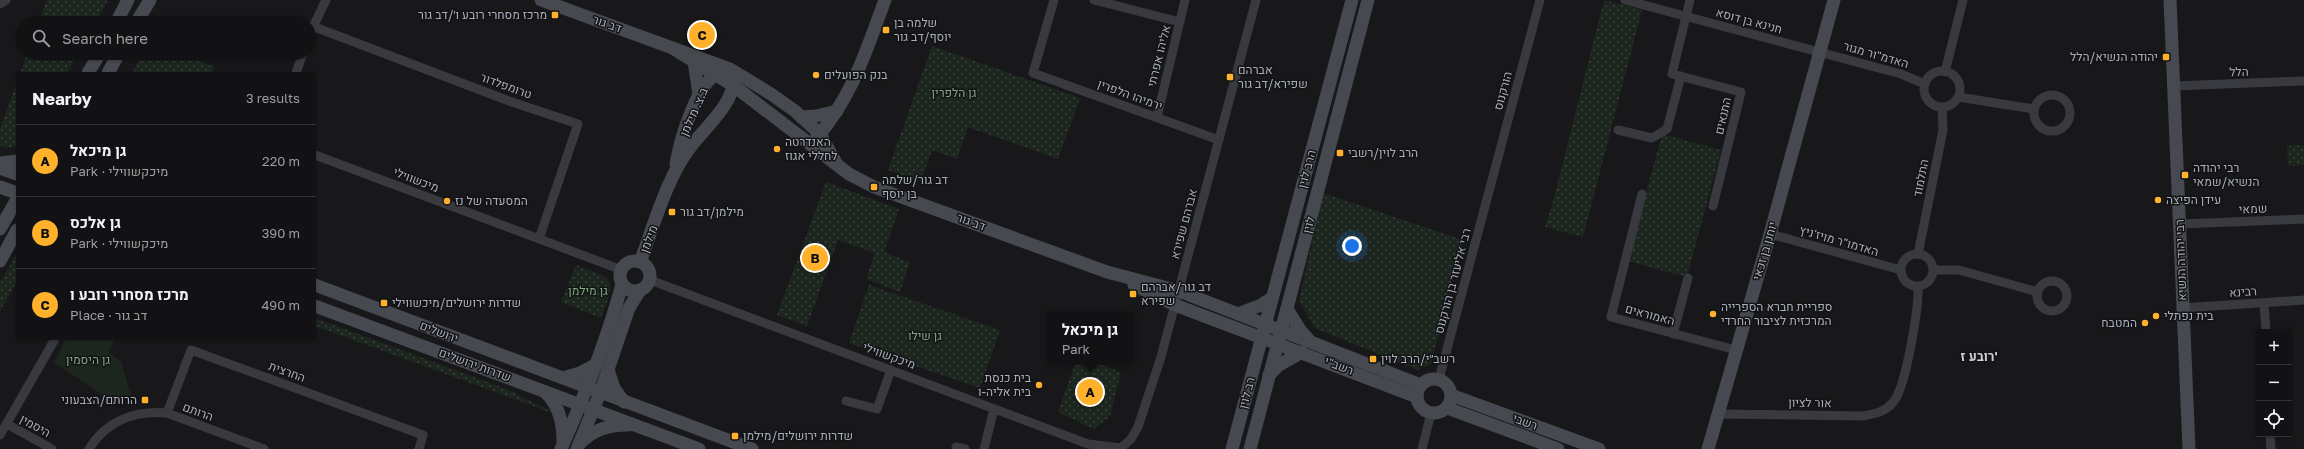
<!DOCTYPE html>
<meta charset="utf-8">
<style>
:root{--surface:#121214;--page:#1f2022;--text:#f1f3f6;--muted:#9c9ea0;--line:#313234;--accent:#ffb12b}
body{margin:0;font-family:"Golos Text",Heebo,sans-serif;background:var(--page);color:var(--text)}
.controls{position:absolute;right:12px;bottom:12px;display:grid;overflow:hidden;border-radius:0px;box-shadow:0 1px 3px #0004}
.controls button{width:36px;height:36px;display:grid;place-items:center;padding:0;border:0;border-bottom:1px solid var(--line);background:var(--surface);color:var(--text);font:20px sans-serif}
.you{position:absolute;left:1352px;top:246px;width:14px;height:14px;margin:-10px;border:3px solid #fff;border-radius:50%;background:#1a73e8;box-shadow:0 0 0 6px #1a73e833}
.badge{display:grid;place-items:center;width:26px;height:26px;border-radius:50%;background:var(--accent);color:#111;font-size:13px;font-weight:700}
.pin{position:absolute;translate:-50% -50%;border:2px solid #fff;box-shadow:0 1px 4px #0006}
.popup{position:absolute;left:1047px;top:312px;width:86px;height:52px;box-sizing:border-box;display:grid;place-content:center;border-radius:0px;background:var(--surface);filter:drop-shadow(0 1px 3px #0005);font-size:13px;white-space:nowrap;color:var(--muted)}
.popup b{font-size:15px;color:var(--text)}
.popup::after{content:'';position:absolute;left:50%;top:100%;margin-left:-8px;border:8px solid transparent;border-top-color:var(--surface)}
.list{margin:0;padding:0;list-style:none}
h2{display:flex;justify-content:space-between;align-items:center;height:52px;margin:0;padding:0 16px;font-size:17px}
h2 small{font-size:13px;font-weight:400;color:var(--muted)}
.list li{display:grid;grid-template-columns:26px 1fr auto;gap:12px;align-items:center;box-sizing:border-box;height:72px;padding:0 16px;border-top:1px solid var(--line)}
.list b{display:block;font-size:15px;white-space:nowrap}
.list p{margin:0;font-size:13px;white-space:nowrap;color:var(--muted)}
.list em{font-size:13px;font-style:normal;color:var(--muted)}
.icon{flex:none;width:22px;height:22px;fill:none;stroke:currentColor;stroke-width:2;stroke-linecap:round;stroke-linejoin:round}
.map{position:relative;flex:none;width:2304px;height:449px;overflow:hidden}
.search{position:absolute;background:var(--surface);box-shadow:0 1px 3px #0004;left:16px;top:16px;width:300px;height:44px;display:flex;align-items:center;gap:10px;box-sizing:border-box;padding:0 14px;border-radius:22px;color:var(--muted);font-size:15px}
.panel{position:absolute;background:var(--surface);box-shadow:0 1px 3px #0004;left:16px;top:72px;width:300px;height:268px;border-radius:0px}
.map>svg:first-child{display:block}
</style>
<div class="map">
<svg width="2304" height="449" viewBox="0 0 2304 449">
<defs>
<pattern id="park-dots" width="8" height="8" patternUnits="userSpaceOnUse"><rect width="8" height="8" fill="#1d261e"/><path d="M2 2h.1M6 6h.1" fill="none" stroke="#3b433d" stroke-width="1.8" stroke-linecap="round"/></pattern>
</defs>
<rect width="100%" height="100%" fill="#18181a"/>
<!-- green -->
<path fill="#1d261e" d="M66,339H114L109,353L121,361L131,395L113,402L54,362Z"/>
<!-- park -->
<g fill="url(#park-dots)">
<path d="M47,0H108L95,23H38Z"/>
<path d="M1604,0L1642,10L1583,237L1545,227L1554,198Z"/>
<path d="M932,46L1080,98L1058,159L968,127L957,159L932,150L921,181L888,170Z"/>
<path d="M28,53H78L67,73H20Z"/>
<path d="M143,53H179L214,67L212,73H132Z"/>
<path d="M17,82V146L6,148L0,145V129Z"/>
<path d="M1662,134L1721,150L1687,277L1628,261Z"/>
<path d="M2304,145V165L2288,166L2287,146Z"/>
<path d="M826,182L899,209L884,252L910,262L900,292L866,279L875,253L838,240L807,326L777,315Z"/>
<path d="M1323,193L1463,240L1431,364L1417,370L1315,328L1299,300Z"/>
<path d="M17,253V281L0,311V283Z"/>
<path d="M576,265C615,280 617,277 601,318L561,302Z"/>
<path d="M869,285L1000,330L980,388L849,343Z"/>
<path d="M315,318L506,389L549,410L552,413L315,326Z"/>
<path d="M1076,361H1091L1121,372L1110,416L1094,429L1058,412Z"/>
</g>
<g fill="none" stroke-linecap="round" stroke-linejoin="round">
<!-- street -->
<g stroke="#393a40" stroke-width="9">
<path d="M1054,0L1033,73L1219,140"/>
<path d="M1094,0L1180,22"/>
<path d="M1625,0L1901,74L1925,84"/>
<path d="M1690,0L1672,74L1741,92L1713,206"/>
<path d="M0,4L6,0"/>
<path d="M312,26L509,101L578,124L539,239"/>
<path d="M309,35L326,0"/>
<circle cx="1942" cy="89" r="18"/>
<path d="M1945,72L1963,0"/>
<path d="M296,73L303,53"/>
<path d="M2174,86L2304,81"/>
<circle cx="2052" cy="113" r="18"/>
<path d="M1958,97L2034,109"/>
<path d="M1157,117L1185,0"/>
<path d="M1618,130L1652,138L1667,129L1681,76"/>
<path d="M315,155L622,270"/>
<path d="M1642,194L1611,317L1736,350"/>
<path d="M2180,224L2304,219"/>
<path d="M1770,234L1901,270"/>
<circle cx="1917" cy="270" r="16"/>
<path d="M1918,254L1943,130L1942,107"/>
<path d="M1934,270H1959L2038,292"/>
<path d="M650,280L1088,444L1121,448L1131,439L1138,427L1161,357L1256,0"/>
<circle cx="2052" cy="296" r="15"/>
<path d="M2264,303L2266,332"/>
<path d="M2183,308L2304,300"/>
<path d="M1673,334L1688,278"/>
<path d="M1439,379L1540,0"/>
<path d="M846,401L877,409L891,370"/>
<path d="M167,413L191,350L423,435L419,449"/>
<path d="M1718,414L1862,416C1875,414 1886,412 1894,401C1906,386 1919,307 1918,287"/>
<path d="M7,424L52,449"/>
<path d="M2270,434L2271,449"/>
<path d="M0,435L55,339"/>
<path d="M956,447L965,449"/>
<path d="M89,449C106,421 135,410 167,413L264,449"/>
<path d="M984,449L994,409"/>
<path d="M1422,449L1431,413"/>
</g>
<!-- secondary -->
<g stroke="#474950" stroke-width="13">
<path d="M541,0L730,69L771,94L795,111L820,134L836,163"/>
<path d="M2170,0L2189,449"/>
<path d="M116,23L128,0"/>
<path d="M136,23L150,0"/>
<path d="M674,49L734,86L849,174L874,187L1107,272L1179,291L1421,385"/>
<path d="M694,61L699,95"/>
<path d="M88,73L100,53"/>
<path d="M108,73L119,53"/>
<path d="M801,117L816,116L837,111"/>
<path d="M815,140C853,95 865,54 885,0"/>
<path d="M0,163L17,161"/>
<path d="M676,164C680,141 697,79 721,72"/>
<path d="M0,168L17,174"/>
<path d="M0,187L17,193"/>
<path d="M0,229L17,199"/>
<path d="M0,261L17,230"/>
<circle cx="635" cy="276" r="15"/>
<path d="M640,262C655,223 666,178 692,145C704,129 737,100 732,80"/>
<path d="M315,285L752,449"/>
<path d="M1134,285L1175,305L1417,397"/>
<path d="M315,306L699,449"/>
<path d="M1287,309L1300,330L1309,340"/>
<path d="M1238,314L1261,305L1272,298"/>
<path d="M608,370L614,388L624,402"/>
<path d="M1269,375L1279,365L1302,352"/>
<path d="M563,378L580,373L597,364"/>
<circle cx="1434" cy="396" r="17"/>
<path d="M545,392C559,405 563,422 563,441"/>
<path d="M1451,395L1599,449"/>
<path d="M1447,408L1558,449"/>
<path d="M580,443C594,429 609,425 629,425"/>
<path d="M561,449C585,395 607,341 622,284"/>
<path d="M577,449L600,393L629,308L640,290"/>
<path d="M1232,449L1352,0"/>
<path d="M1250,449L1368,0"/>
<path d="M1708,449L1770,234L1834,0"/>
</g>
</g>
<!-- markers -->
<g fill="#ffb12b" stroke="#131316" stroke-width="1.5">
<rect x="551" y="11" width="8" height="8" rx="2"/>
<rect x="882" y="26" width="8" height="8" rx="2"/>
<rect x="2162" y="53" width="8" height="8" rx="2"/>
<circle cx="816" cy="75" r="4"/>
<rect x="1226" y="73" width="8" height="8" rx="2"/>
<circle cx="777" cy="149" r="4"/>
<rect x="1336" y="149" width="8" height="8" rx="2"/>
<rect x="2181" y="171" width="8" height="8" rx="2"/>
<rect x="870" y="183" width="8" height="8" rx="2"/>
<circle cx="2158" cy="200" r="4"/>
<circle cx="447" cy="201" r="4"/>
<rect x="668" y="208" width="8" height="8" rx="2"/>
<rect x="1129" y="290" width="8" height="8" rx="2"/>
<rect x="380" y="299" width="8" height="8" rx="2"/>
<circle cx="1713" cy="314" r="4"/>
<circle cx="2156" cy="316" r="4"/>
<circle cx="2145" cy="323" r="4"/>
<rect x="1369" y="355" width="8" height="8" rx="2"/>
<circle cx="1039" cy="385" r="4"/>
<rect x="141" y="396" width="8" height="8" rx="2"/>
<rect x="731" y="432" width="8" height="8" rx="2"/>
</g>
<g text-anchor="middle" stroke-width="3" stroke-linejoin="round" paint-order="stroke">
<!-- poi labels -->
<g font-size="12" fill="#a9afbb" stroke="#131316" text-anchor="start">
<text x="547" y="19" text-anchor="end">מרכז מסחרי רובע ו׳/דב גור</text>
<text x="894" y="27">שלמה בן<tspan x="894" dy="14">יוסף/דב גור</tspan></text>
<text x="2158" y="61" text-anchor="end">יהודה הנשיא/הלל</text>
<text x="1238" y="74">אברהם<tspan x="1238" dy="14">שפירא/דב גור</tspan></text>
<text x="824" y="79">בנק הפועלים</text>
<text x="785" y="146">האנדרטה<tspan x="785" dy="14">לחללי אגוז</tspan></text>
<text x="1348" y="157">הרב לוין/רשבי</text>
<text x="2193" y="172">רבי יהודה<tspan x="2193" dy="14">הנשיא/שמאי</tspan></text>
<text x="882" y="184">דב גור/שלמה<tspan x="882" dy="14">בן יוסף</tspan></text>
<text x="2166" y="204">עידן הפיצה</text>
<text x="455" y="205">המסעדה של נז</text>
<text x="680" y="216">מילמן/דב גור</text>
<text x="1141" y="291">דב גור/אברהם<tspan x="1141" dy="14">שפירא</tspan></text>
<text x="392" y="307">שדרות ירושלים/מיכשווילי</text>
<text x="1721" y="311">ספריית חברא הספרייה<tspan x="1721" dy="14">המרכזית לציבור החרדי</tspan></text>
<text x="2164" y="320">בית נפתלי</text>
<text x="2137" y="327" text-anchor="end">המטבח</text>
<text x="1381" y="363">רשב״י/הרב לוין</text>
<text x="1031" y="382" text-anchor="end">בית כנסת<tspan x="1031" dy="14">בית אליה-ו</tspan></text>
<text x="137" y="404" text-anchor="end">הרותם/הצבעוני</text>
<text x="743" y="440">שדרות ירושלים/מילמן</text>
</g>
<!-- street labels -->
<g font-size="12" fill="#a9afbb" stroke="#131316">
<text transform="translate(1749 21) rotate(15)" y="4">חנינא בן דוסא</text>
<text transform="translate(607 24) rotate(20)" y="4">דב גור</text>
<text transform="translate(1876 55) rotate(16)" y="4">האדמ"ור מגור</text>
<text transform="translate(1159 56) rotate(-76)" y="4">אליהו אפרתי</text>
<text transform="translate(2239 72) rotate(-2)" y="4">הלל</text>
<text transform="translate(506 86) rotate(20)" y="4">טרומפלדור</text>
<text transform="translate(1503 91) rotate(-75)" y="4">הורקנוס</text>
<text transform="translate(1130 95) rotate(20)" y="4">ירמיהו הלפרין</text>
<text transform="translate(694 112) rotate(-66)" y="4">ב.צ. מילמן</text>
<text transform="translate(1723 116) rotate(-77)" y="4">התנאים</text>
<text transform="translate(1307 169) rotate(-75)" y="4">הרב לוין</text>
<text transform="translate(1921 178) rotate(-79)" y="4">התלמוד</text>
<text transform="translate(416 180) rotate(21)" y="4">מיכשווילי</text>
<text transform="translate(2253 209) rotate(-3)" y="4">שמאי</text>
<text transform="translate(971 222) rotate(20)" y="4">דב גור</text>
<text transform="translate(1184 224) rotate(-75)" y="4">אברהם שפירא</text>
<text transform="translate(1309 225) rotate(-75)" y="4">לוין</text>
<text transform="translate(649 239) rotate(-69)" y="4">מילמן</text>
<text transform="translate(1839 241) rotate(16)" y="4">האדמו"ר מויז'ניץ</text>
<text transform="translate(1765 251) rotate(-74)" y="4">יוחנן בן זכאי</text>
<text transform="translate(2181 260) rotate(-92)" y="4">רבי יהודה הנשיא</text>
<text transform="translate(1453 281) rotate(-75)" y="4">רבי אליעזר בן הורקנוס</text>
<text transform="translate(2243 292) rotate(-4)" y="4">רבינא</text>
<text transform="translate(1650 315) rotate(15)" y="4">האמוראים</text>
<text transform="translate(439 332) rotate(21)" y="4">ירושלים</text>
<text transform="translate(889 356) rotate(20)" y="4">מיכקשווילי</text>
<text transform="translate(475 365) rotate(20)" y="4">שדרות ירושלים</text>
<text transform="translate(1339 366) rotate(21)" y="4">רשב"י</text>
<text transform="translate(287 372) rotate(20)" y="4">החרצית</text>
<text transform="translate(1247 393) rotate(-75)" y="4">רב לוין</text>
<text transform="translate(1810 403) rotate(1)" y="4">אור לציון</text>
<text transform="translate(198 412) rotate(20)" y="4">הרותם</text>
<text transform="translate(1525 422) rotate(20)" y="4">רשבי</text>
<text transform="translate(35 426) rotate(29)" y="4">היסמין</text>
</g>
<!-- park labels -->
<g font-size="12" fill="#7fa780" stroke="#131316">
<text x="954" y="97">גן הלפרין</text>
<text x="588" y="295">גן מילמן</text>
<text x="925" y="340">גן שילו</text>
<text x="88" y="364">גן היסמין</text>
</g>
<!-- neighbourhood labels -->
<g font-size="13" font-weight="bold" fill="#cbced7" stroke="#131316">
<text x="1979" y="361">רובע ז'</text>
</g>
</g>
</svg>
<div class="controls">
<button>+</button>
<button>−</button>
<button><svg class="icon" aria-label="locate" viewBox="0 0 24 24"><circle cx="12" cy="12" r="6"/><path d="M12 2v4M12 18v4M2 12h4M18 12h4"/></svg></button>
</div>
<div class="you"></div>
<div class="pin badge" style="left:1090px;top:392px">A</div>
<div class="popup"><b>גן מיכאל</b>Park</div>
<div class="pin badge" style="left:815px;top:258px">B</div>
<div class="pin badge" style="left:702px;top:35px">C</div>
<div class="search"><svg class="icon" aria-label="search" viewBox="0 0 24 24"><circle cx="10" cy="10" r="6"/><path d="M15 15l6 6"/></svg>Search here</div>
<section class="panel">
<h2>Nearby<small>3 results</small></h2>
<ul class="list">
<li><span class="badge">A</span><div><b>גן מיכאל</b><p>Park · מיכקשווילי</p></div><em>220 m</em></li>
<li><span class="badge">B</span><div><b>גן אלכס</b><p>Park · מיכקשווילי</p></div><em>390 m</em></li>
<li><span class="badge">C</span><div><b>מרכז מסחרי רובע ו</b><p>Place · דב גור</p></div><em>490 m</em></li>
</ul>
</section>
</div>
